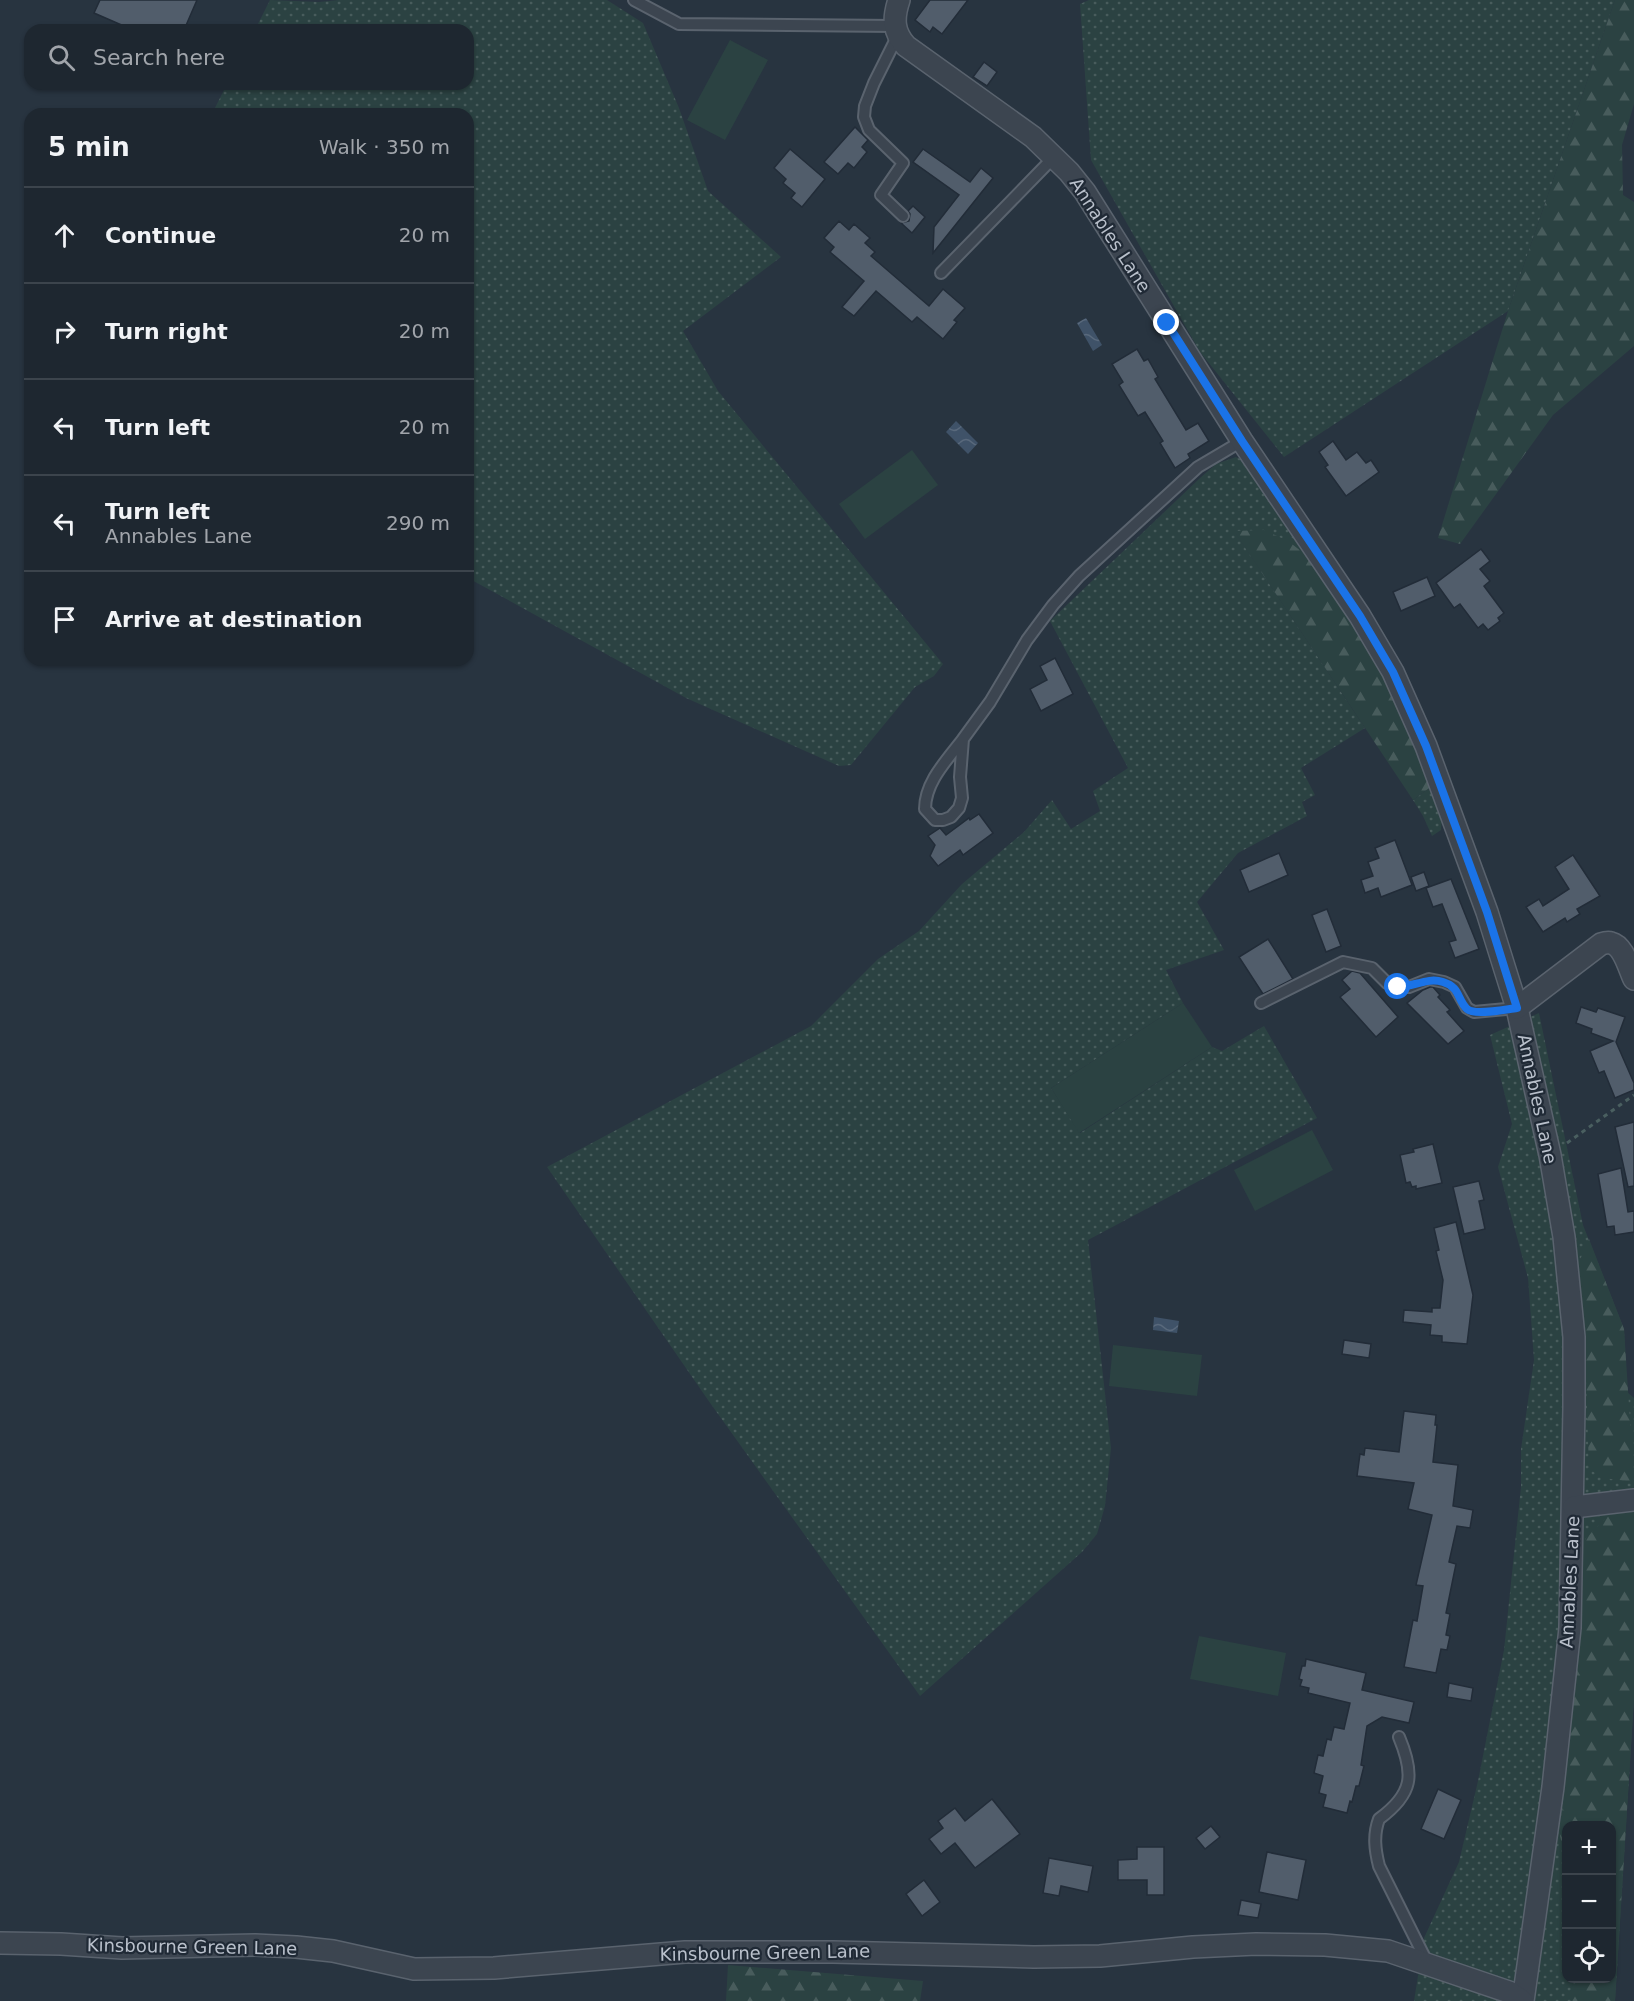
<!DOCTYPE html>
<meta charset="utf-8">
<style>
:root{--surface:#1e2730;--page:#262f38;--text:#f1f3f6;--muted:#a1a5ab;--line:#3c444c}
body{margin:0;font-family:"DejaVu Sans",sans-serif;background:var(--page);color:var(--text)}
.controls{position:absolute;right:18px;bottom:18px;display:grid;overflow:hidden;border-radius:12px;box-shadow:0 2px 4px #0004}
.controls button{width:54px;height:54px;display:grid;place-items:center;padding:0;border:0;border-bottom:2px solid var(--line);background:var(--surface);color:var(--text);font:30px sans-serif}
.stop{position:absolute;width:18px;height:18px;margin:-14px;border:4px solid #1a73e8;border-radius:50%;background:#fff}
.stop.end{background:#1a73e8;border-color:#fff;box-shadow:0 2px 6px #0008}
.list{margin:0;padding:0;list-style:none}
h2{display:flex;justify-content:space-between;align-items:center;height:78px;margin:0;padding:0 24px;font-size:26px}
h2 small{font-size:20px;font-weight:400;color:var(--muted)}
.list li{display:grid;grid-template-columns:39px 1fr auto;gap:18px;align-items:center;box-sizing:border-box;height:96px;padding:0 24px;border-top:2px solid var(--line)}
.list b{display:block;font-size:22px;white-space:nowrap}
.list p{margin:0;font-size:20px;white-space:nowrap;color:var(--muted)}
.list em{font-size:20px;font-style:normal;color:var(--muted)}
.icon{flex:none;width:33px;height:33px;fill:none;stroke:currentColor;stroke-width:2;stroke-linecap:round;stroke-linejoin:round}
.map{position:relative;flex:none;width:1634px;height:2001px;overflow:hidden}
.search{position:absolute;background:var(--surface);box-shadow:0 2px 4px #0004;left:24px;top:24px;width:450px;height:66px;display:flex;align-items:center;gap:15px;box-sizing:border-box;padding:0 21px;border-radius:18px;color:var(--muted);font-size:22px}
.panel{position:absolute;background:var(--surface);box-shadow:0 2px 4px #0004;left:24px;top:108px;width:450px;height:558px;border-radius:18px}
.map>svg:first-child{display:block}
</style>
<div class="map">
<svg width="1634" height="2001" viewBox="0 0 1634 2001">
<defs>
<pattern id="grass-dots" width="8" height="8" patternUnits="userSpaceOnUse" patternTransform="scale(1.5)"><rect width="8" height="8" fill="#2b4242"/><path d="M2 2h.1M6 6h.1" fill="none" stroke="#485c5c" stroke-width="1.8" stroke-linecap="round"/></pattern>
<pattern id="forest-firs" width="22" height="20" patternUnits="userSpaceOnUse" patternTransform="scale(1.5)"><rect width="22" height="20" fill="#2b4242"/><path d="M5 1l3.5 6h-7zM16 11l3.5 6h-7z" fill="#485c5c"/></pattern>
<pattern id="water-waves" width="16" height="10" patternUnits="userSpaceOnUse" patternTransform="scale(1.5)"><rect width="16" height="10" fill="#3f5268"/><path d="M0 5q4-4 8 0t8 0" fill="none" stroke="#59697c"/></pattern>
</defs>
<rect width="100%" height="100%" fill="#283440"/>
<!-- grass -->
<g fill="url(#grass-dots)" fill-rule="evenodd">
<path d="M270,0L319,2L339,0H607L643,23L679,108L708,191L781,257L683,331L718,391L943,664L934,676L915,687L851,765L839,766L686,698L468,578V114H212L227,84H468V30H255Z"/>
<path d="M1089,0H1615L1508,311L1284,457L1200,352L1091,160L1080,4Z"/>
<path d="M1236,457L1244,461L1315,562L1235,532L1365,728L1301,768L1315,795L1302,802L1307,816L1238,853L1197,902L1224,950L1166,970L1183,1003L1051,1088L1080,1133L1212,1047L1222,1051L1264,1026L1317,1118L1088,1240L1111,1448L1105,1506L1097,1534L1082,1552L920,1696L708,1400L547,1167L811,1026L878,959L919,931L962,884L1024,832L1052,800L1071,829L1100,811L1093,791L1128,768L1050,621L1200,478L1216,464Z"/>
<path d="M1432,786L1442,819L1441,830L1432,836L1423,816L1413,800Z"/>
<path d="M1539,1013L1583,1225L1624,1329L1627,1392L1634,1398V1698L1615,2001H1414L1424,1938L1459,1862L1478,1781L1504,1650L1521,1487V1449L1534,1360L1528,1278L1498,1167L1512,1124L1490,1035ZM1566,1826H1612V1978H1566Z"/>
</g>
<!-- forest -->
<g fill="url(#forest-firs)">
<path d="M1615,0H1634V104L1622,145L1623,195L1634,202V346L1553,415L1460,544L1438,538L1508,311Z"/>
<path d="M1264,530L1288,541L1315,562L1374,657L1405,715L1432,786L1413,800L1234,531Z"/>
<path d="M1589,1239L1624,1329L1634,1482L1603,1478L1589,1469L1586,1380L1579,1301V1262Z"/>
<path d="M1634,1511V1698L1615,2001H1572L1575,1979L1612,1978V1826H1566V1861L1560,1836L1586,1538L1611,1513Z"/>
<path d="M728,1965L923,1981L920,2001H726Z"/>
</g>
<!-- pitch -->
<g fill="#2b4242">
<path d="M730,40L768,60L725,140L687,120Z"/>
<path d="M912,450L938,485L865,539L839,504Z"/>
<path d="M1183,1003L1212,1047L1079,1133L1051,1088Z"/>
<path d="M1312,1130L1333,1170L1255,1211L1234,1170Z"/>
<path d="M1113,1345L1202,1355L1197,1396L1109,1386Z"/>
<path d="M1199,1636L1286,1653L1278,1696L1190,1679Z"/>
</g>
<!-- water -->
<g fill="url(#water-waves)">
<path d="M1086,318L1102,345L1093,351L1077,323Z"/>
<path d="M956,421L978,443L968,454L946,432Z"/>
<path d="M1154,1317L1179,1321L1177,1333L1153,1330Z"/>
</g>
<!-- building -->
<g fill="#515d6b" stroke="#222c38" stroke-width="1.5">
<path d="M100,0H197L184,30H133L94,13Z"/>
<path d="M930,0H968L942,34L933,27L930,32L915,20Z"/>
<path d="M984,62L997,72L987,86L973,77Z"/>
<path d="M855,127L868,140L862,147L867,152L854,168L848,163L838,174L824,162Z"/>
<path d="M790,149L825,179L802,207L791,198L795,193L783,183L786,179L774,168Z"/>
<path d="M923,149L970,182L981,168L993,178L933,253L934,227L959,195L913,162Z"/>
<path d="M913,206L925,217L912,233L901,223L909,221L910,214L908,211Z"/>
<path d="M839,221L849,230L854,224L870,238L865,243L875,252L871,256L929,306L943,289L965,308L954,320L957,322L943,339L917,317L912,322L876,291L854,316L842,307L864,281L830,252L834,247L824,238Z"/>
<path d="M1137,349L1144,361L1148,359L1158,377L1155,379L1186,430L1198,423L1209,441L1188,454L1190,458L1175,468L1160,443L1163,441L1145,412L1138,416L1119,385L1123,382L1112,364Z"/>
<path d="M1333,441L1346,460L1357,452L1366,463L1371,460L1379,472L1346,496L1325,467L1328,465L1319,452Z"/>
<path d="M1481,549L1490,561L1480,569L1490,581L1484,586L1504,613L1498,618L1500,621L1488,630L1483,624L1478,628L1460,604L1454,608L1436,583Z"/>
<path d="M1427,577L1435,596L1401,611L1393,592Z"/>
<path d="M1055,658L1073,694L1041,711L1030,689L1047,680L1040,666Z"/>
<path d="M979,814L993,833L963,855L960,850L938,866L930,856L935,845L928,836L940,828L946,835L969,818L970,820Z"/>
<path d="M1395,840L1412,885L1381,897L1378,888L1365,893L1361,880L1373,876L1368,862L1379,858L1375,848Z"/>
<path d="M1279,853L1288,875L1249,892L1240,870Z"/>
<path d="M1573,855L1600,896L1577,909L1580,914L1567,922L1565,918L1543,932L1526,907L1539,899L1543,906L1569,889L1555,867Z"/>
<path d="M1424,872L1429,886L1416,891L1411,877Z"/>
<path d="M1451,879L1479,949L1455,958L1449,942L1456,940L1442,904L1433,907L1426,888Z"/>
<path d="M1327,909L1341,946L1326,952L1312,915Z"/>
<path d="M1268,939L1293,979L1263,994L1239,957Z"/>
<path d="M1352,971L1360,973L1398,1017L1376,1037L1340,997L1350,989L1342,980Z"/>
<path d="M1430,987H1433L1440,995L1438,997L1450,1010L1447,1012L1464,1031L1448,1044L1407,1003L1423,990Z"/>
<path d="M1581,1007L1596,1012L1598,1008L1625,1017L1616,1042L1634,1083V1090L1615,1098L1604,1071L1599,1073L1590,1051L1613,1041L1591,1033L1592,1029L1576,1023Z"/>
<path d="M1634,1122V1186L1628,1187L1615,1127Z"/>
<path d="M1433,1144L1442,1183L1416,1189V1186L1412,1187L1410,1182L1406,1183L1400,1155L1414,1152L1413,1149Z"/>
<path d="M1621,1168L1628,1212L1634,1211V1232L1615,1235L1614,1226L1607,1227L1598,1174Z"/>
<path d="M1479,1181L1484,1200L1479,1201L1485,1229L1464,1234L1453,1187Z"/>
<path d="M1456,1222L1473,1295L1467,1344L1442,1342V1336L1430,1335L1431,1325L1403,1322L1404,1310L1432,1312V1308H1440L1443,1280L1436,1251L1439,1250L1434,1228Z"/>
<path d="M1344,1340L1371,1344L1369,1358L1342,1354Z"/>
<path d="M1404,1411L1436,1415L1435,1425H1437L1433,1462L1458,1465L1453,1506L1473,1510L1470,1528L1457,1526L1449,1562L1456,1564L1446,1613L1450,1614L1446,1635L1450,1636L1447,1650L1441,1649L1436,1673L1404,1667L1413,1620L1417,1621L1423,1586L1416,1585L1432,1515L1408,1509L1414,1483L1357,1476L1360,1454L1364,1455L1365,1448L1399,1452Z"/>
<path d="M1306,1659L1366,1673L1362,1690L1414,1702L1409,1723L1382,1717L1367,1726L1361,1765L1364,1766L1359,1786H1356L1352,1802L1350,1801L1347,1813L1323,1807L1326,1795L1319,1793L1323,1776L1314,1773L1318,1755L1323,1756L1327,1739L1331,1740L1334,1727L1344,1729L1350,1703L1308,1693L1309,1688L1300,1686L1302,1680L1299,1679L1302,1666H1305Z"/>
<path d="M1449,1683L1473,1688L1471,1701L1447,1697Z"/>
<path d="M1438,1789L1461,1800L1444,1839L1421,1829Z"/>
<path d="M992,1799L1020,1834L975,1868L955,1843L941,1854L929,1839L943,1828L938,1821L955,1808L965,1821Z"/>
<path d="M1211,1826L1220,1837L1205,1849L1196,1838Z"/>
<path d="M1137,1847H1164V1895H1147V1880H1118V1860L1137,1859Z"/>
<path d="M1267,1852L1306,1860L1298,1900L1259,1892Z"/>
<path d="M1049,1858L1093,1866L1088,1892L1061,1886L1059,1896L1043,1893Z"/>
<path d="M924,1880L940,1902L922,1916L906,1894Z"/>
<path d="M1241,1900L1261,1904L1258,1918L1238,1915Z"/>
</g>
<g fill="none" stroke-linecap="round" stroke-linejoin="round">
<!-- lane casing -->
<g stroke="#5a636e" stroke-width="14">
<g id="lane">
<path d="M634,0L679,24L895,26"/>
<path d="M897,37L874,83L865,106L864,117L869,130L903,163L881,195L903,216"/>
<path d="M941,273L1054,157"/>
<path d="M963,739C947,760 925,782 925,809L935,820H943L951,817L959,808L962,798L960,777L963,739L990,702L1027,640L1053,605L1079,576L1198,467L1242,441"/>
<path d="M1261,1003L1343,962L1372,968L1387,983L1398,987H1409L1429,979L1444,982L1455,987L1467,1008L1474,1012L1517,1008"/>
<path d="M1399,1737C1415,1775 1413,1794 1379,1819C1373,1835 1375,1850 1379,1866L1428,1964"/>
</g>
</g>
<!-- street casing -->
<g stroke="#5a636e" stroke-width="24">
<g id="street">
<path d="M899,0C893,18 893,32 906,46L1033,137L1069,172L1085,192L1242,441L1360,616L1393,672L1426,746L1487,912L1517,1008L1550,1155L1564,1237L1574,1337V1407L1570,1628L1553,1787L1523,2001"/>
<path d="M1517,1008L1601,944C1604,943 1608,942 1611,943C1624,946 1629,969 1634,979"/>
<path d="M1574,1507L1634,1500"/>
<path d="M0,1943L61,1944L122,1948L255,1945L296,1947L333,1951L414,1969L494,1968L685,1952H833L1034,1957L1100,1956L1193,1947L1256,1944L1325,1945L1388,1951L1509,1992L1522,2001"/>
</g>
</g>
<!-- path -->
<path stroke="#4a5f60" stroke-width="3" stroke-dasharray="4.5 4.5" stroke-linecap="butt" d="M1567,1143L1634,1095"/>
<!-- lane -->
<use href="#lane" stroke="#3c4550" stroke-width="10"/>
<!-- street -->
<use href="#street" stroke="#3c4550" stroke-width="21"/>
</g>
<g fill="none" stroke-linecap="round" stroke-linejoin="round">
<!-- route -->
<path stroke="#1a73e8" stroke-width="8" d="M1167,323L1242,441L1360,616L1393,672L1426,746L1487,912L1517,1008C1507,1009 1475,1016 1467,1009C1457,999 1460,987 1443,982C1427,977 1414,987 1398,987"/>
</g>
<g text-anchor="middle" stroke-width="4.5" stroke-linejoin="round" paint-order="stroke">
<!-- street labels -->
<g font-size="18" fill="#b9c0cb" stroke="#202a36">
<text transform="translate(1110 235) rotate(57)" y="6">Annables Lane</text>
<text transform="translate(1537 1099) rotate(78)" y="6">Annables Lane</text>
<text transform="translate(1570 1582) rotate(-87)" y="6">Annables Lane</text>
<text transform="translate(192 1947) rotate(1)" y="6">Kinsbourne Green Lane</text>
<text transform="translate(765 1953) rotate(-1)" y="6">Kinsbourne Green Lane</text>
</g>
</g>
</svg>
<div class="controls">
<button>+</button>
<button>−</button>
<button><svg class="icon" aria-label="locate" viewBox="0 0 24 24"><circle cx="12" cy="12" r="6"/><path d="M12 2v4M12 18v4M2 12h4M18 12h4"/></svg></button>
</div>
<div class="stop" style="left:1398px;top:987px"></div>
<div class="stop end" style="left:1167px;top:323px"></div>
<div class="search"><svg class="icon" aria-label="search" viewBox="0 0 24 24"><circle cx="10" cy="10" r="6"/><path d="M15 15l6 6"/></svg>Search here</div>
<section class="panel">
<h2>5 min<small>Walk · 350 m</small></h2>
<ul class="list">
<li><svg class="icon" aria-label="ahead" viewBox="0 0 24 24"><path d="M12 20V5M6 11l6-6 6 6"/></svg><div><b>Continue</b></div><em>20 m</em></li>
<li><svg class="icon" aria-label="right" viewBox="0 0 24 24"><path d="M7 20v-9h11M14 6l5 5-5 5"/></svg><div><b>Turn right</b></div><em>20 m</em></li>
<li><svg class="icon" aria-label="left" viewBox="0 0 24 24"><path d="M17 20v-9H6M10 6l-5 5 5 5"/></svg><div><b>Turn left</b></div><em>20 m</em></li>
<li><svg class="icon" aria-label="left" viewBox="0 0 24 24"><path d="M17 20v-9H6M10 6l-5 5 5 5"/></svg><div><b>Turn left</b><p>Annables Lane</p></div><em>290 m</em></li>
<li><svg class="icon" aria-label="arrive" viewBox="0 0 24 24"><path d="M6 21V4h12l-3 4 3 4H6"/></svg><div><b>Arrive at destination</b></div></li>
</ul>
</section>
</div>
